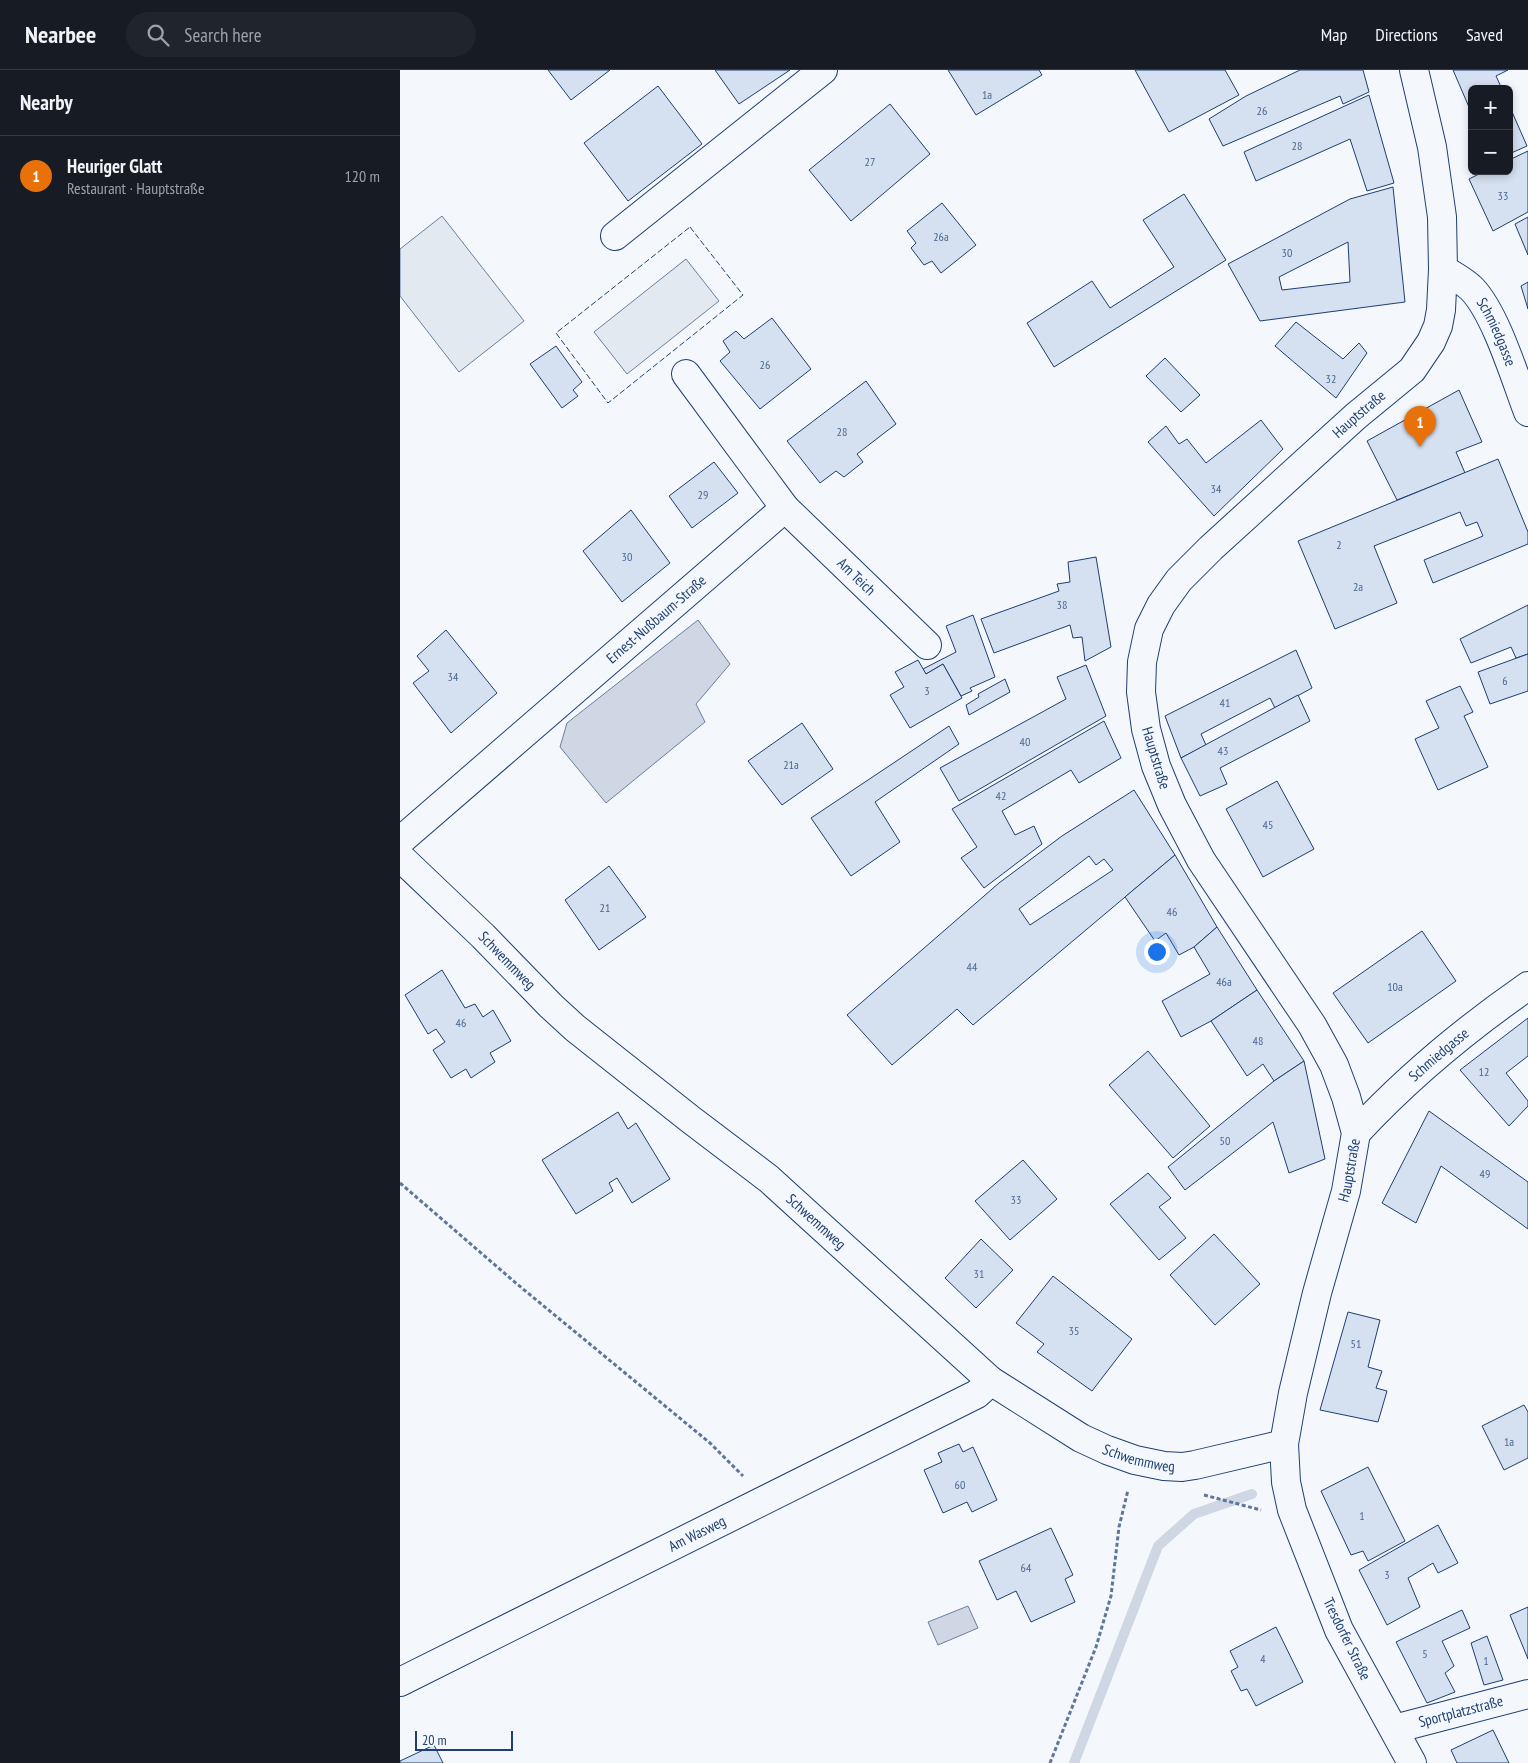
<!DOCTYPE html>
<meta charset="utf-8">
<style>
:root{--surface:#171b24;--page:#20242c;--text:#f1f3f6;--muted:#9ea1a6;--line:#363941;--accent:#c62828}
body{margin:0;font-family:"PT Sans Narrow",sans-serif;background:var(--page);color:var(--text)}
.controls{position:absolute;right:15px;top:15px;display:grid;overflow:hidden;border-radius:8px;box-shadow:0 2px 8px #0003}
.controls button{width:45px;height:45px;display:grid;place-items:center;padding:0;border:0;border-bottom:1px solid var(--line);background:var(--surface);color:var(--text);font:25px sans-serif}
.scale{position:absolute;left:15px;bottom:12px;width:98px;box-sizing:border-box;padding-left:5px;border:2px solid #1d3f73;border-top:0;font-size:14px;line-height:18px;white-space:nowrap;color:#1d3f73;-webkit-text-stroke:4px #f4f7fb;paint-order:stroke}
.you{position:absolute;left:756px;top:881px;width:18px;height:18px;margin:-12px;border:4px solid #fff;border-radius:50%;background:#1a73e8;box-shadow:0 0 0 8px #1a73e833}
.badge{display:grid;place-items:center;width:32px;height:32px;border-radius:50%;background:var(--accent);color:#fff;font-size:16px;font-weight:700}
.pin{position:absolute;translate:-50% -41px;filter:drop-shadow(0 1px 2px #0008)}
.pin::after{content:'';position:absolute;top:26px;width:18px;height:15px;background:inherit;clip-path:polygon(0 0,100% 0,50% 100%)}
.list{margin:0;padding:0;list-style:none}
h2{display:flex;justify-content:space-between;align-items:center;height:65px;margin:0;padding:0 20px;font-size:21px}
h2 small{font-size:16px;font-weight:400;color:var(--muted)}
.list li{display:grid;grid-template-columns:32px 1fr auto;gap:15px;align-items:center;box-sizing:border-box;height:80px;padding:0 20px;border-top:1px solid var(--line)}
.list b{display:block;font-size:19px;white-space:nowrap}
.list p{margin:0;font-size:16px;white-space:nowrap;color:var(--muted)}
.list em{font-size:16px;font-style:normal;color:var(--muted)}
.icon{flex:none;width:28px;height:28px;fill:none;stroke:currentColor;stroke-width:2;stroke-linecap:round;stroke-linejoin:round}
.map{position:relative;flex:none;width:1128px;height:1693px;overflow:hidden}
header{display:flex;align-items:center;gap:30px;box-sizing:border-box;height:70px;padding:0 25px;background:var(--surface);border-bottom:1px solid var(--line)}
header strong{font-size:24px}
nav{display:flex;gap:28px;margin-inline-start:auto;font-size:18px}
.search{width:350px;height:45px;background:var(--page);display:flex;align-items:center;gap:12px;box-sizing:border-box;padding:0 18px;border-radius:28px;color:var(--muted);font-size:19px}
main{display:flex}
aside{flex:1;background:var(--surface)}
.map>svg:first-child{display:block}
</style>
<header>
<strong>Nearbee</strong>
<div class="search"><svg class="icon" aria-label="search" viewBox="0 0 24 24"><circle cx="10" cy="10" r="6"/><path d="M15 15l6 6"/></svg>Search here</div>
<nav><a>Map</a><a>Directions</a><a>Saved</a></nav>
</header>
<main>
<aside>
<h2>Nearby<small></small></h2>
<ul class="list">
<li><span class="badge" style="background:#e8710a">1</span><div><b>Heuriger Glatt</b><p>Restaurant · Hauptstraße</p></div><em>120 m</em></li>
</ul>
</aside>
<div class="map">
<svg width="1128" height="1693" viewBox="0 0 1128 1693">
<rect width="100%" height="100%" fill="#f4f7fb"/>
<!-- green -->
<g fill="#e3e9f0" stroke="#687fa3">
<path d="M42,146L124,251L59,302L0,226V179Z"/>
<path d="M286,189L319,231L227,304L194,262Z"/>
</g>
<!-- water -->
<g fill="#cfd7e4" stroke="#687fa3">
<path d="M298,550L330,594L296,634L305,652L206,733L160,677L167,653Z"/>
<path d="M568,1536L578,1558L538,1575L528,1552Z"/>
</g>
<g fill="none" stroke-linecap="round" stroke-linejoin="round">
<!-- stream -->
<path stroke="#cfd7e4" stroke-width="10" d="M674,1693L758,1476L794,1444L852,1424"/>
</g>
<!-- building -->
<g fill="#d5e0f0" stroke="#1d3f73" fill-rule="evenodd">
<path d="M148,0H210L171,30Z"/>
<path d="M315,0H390L339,34Z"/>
<path d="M548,0H639L642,5L576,45Z"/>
<path d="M735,0H825L839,25L769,62Z"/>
<path d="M900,0H963L969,22L943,34L940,26L823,76L809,49L846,26Z"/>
<path d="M1053,0H1108L1096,6L1102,19H1072V44Z"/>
<path d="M258,16L302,74L228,131L184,73Z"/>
<path d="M969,25L994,113L967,121L950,69L856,111L844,82Z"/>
<path d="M490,34L530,84L451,151L409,100Z"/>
<path d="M1109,35L1127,76L1109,84Z"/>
<path d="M1128,81V142L1093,161L1069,109L1085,101H1109V90Z"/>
<path d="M993,117L1005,232L860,251L828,194L950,129ZM948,172L950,212L882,220L879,207Z"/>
<path d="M784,124L826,190L654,297L627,253L692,211L710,238L774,197L743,150Z"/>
<path d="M542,133L576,175L541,203L532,191L524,195L511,178L516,173L507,161Z"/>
<path d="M1128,147V185L1115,154Z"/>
<path d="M1128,212V239L1121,216Z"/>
<path d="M372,248L411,299L360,339L320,291L330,282L323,271L336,261L344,269Z"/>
<path d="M896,252L943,289L959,273L967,283L936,328L875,276Z"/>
<path d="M156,276L182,312L173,320L178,326L162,338L130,294Z"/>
<path d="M765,288L800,325L781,342L746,306Z"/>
<path d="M466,311L496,354L457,384L463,392L444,407L436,401L420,413L387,371Z"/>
<path d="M1059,320L1082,372L1056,382L1065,403L997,430L967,371Z"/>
<path d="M861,350L883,379L814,446L748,372L766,356L779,374L787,369L806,393Z"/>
<path d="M1098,389L1128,462V474L1033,513L1024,490L1083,466L1077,452L1066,456L1060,442L974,476L997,533L935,559L898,471Z"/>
<path d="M314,392L338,423L292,458L269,426Z"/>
<path d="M231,440L270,493L222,532L183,481Z"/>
<path d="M696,487L711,577L685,591L682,567L673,568L670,555L594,583L581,549L659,521L657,514L670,512L668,492Z"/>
<path d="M1128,535V584L1116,588L1111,577L1071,593L1060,569Z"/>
<path d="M573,545L595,607L570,618L572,621L561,626L543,594L526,604L523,599L556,582L546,556Z"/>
<path d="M46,560L97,623L51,663L13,613L29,601L17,586Z"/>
<path d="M896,580L912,618L875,638L870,628L801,664L806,675L781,688L765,646Z"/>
<path d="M1128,584V621L1090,634L1078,602Z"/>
<path d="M518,590L526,604L543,594L562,628L510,658L490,625L504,617L495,602Z"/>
<path d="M686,595L706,646L559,731L540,698L666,629L657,607Z"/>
<path d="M605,609L610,622L569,645L566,635L579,627L578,624Z"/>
<path d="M1060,616L1073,642L1064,646L1088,697L1038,720L1015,669L1039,658L1026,631Z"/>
<path d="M898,625L910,651L820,698L827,714L800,726L781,688Z"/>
<path d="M704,651L721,688L679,713L671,700L602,741L615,765L634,756L642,774L584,818L561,788L577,777L552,739Z"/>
<path d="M402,653L433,699L382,735L348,691Z"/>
<path d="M549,656L559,674L475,732L500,772L451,806L411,748Z"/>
<path d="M877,711L914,779L863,807L826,739Z"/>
<path d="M734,720L775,785L573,955L557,939L492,995L447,945L599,813L662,766ZM689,786L696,795L704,789L713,800L630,855L619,839Z"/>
<path d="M775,785L817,857L794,877L779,885L766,863L755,871L725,827Z"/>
<path d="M209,796L246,847L199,880L165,830Z"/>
<path d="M817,857L857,920L811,951L781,967L762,931L810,904L794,877Z"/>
<path d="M1022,861L1056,911L968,973L933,923Z"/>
<path d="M42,900L65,938L75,934L83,947L93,940L111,971L90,983L95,992L71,1008L66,999L51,1008L33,980L45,972L36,959L28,964L5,925Z"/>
<path d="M857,920L904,991L874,1011L863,994L847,1006L811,951Z"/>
<path d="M1128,948V986L1106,1003L1128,1031V1036L1109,1056L1060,1000Z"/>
<path d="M748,981L810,1056L773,1088L709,1015Z"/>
<path d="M904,991L925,1089L889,1103L873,1052L785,1120L768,1097L874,1011Z"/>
<path d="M1029,1041L1128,1112V1159L1041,1096L1016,1153L982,1133Z"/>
<path d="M218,1042L228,1059L236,1053L270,1109L232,1133L217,1108L209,1113L213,1121L176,1144L142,1090Z"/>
<path d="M623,1090L657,1129L610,1170L575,1131Z"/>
<path d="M748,1103L771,1128L759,1137L786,1168L759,1190L710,1134Z"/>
<path d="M814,1164L860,1214L815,1255L770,1205Z"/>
<path d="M581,1169L613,1200L576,1238L545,1208Z"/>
<path d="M653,1206L732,1269L692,1321L637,1282L644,1274L616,1253Z"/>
<path d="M948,1242L980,1250L968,1297L982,1301L976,1318L987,1321L978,1352L920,1340Z"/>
<path d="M1124,1335L1128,1342V1388L1104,1400L1082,1356Z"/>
<path d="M559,1374L563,1382L573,1377L597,1430L572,1442L567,1432L543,1443L524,1400L542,1392L538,1383Z"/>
<path d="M968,1397L1005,1471L968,1491L963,1481L951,1485L921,1421Z"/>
<path d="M1038,1455L1058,1493L1038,1503L1033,1493L1008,1508L1020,1537L987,1555L959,1500Z"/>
<path d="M651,1458L673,1505L665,1509L675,1532L631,1552L616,1521L597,1530L579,1491Z"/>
<path d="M1128,1537V1589L1110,1545Z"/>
<path d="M1062,1540L1070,1558L1042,1571L1054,1596L1045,1603L1055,1622L1027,1633L996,1572Z"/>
<path d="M876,1557L903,1612L856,1636L847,1619L841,1621L831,1601L838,1597L830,1581Z"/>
<path d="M1087,1566L1103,1610L1084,1615L1071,1573Z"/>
<path d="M1093,1660L1109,1693H1057L1051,1680Z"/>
<path d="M34,1675L43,1693H0V1691Z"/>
</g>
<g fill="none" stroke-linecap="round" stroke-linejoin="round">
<!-- minor casing -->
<g stroke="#1d3f73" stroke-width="30">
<g id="minor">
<path d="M215,166L423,0"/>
<path id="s1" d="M1043,199C1052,205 1064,211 1072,219C1096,244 1115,308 1128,342"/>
<path id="s2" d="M385,438L527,575"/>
<path id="s3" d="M0,771L385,438L286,304"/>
<path id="s4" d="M0,787L83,866L151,936L175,958L290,1049L369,1109L591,1311L681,1368L707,1380L735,1390L764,1396L782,1397L795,1395L884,1374"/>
<path id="s5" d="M956,1063C1007,1008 1066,959 1128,916"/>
<path id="s6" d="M0,1612L577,1324L591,1311"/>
<path id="s7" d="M994,1659L1128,1624"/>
<path id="s8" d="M1012,1693L939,1560L892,1440L886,1412L884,1374L893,1323L917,1223L946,1121L956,1063L946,1027L934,995L912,955L801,790L772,735L756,696L746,659L741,622L742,592L749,559L761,535L779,510L811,478L956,346L1012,300L1031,272L1038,256L1041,240L1043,199L1042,147L1032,77L1014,0"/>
</g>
</g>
<!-- path -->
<g stroke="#5e769c" stroke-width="3" stroke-dasharray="4 2.5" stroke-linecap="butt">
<path d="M0,1113L117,1214L310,1373L343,1406"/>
<path d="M804,1425L861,1440"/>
<path d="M650,1693L696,1577L711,1526L719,1457L728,1420"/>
</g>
<!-- minor -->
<use href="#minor" stroke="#f4f7fb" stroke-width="28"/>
<!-- fence -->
<path stroke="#1d3f73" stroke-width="1" stroke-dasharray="6 2.5" stroke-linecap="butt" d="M290,157L343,225L208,333L156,263Z"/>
</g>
<g text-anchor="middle" stroke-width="4" stroke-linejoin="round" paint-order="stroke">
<!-- number labels -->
<g font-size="12" fill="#4b6792">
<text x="587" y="29">1a</text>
<text x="862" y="45">26</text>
<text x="897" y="80">28</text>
<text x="470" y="96">27</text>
<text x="1103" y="130">33</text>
<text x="541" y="171">26a</text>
<text x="887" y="187">30</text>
<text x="365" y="299">26</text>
<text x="931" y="313">32</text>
<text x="442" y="366">28</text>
<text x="816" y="423">34</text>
<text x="303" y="429">29</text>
<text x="939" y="479">2</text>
<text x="227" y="491">30</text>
<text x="958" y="521">2a</text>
<text x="662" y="539">38</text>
<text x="53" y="611">34</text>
<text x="1105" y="615">6</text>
<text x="527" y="625">3</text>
<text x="825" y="637">41</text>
<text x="625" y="676">40</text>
<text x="823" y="685">43</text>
<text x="391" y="699">21a</text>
<text x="601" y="730">42</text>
<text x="868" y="759">45</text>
<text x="205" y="842">21</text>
<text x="772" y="846">46</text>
<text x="572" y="901">44</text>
<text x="824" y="916">46a</text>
<text x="995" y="921">10a</text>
<text x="61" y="957">46</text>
<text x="858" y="975">48</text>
<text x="1084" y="1006">12</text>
<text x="825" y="1075">50</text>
<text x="1085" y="1108">49</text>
<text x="616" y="1134">33</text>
<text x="579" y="1208">31</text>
<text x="674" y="1265">35</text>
<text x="956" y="1278">51</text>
<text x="1109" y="1376">1a</text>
<text x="560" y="1419">60</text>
<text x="962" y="1450">1</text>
<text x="626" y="1502">64</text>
<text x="987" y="1509">3</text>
<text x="1025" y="1588">5</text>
<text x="863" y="1593">4</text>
<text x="1086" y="1595">1</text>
</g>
<!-- street labels -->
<g font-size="15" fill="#1d3f73" stroke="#f4f7fb">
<text dy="5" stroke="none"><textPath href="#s1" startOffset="85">Schmiedgasse</textPath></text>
<text dy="5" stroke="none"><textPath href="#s8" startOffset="1529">Hauptstraße</textPath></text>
<text dy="5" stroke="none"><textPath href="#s2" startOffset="99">Am Teich</textPath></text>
<text dy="5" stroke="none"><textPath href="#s3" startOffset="339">Ernest-Nußbaum-Straße</textPath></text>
<text transform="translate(756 688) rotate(73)" y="5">Hauptstraße</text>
<text dy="5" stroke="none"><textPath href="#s4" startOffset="149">Schwemmweg</textPath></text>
<text dy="5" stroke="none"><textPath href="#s5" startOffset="114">Schmiedgasse</textPath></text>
<text dy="5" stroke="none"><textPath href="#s8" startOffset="629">Hauptstraße</textPath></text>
<text dy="5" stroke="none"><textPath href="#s4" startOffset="554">Schwemmweg</textPath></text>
<text dy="5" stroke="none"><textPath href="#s4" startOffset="959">Schwemmweg</textPath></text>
<text dy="5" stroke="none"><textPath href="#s6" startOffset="332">Am Wasweg</textPath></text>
<text transform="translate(947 1569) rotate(64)" y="5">Tresdorfer Straße</text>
<text dy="5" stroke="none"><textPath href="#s7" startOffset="69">Sportplatzstraße</textPath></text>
</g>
</g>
</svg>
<div class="controls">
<button>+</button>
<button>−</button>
</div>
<div class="scale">20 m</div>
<div class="you"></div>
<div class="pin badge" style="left:1020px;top:377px;background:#e8710a">1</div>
</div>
</main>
